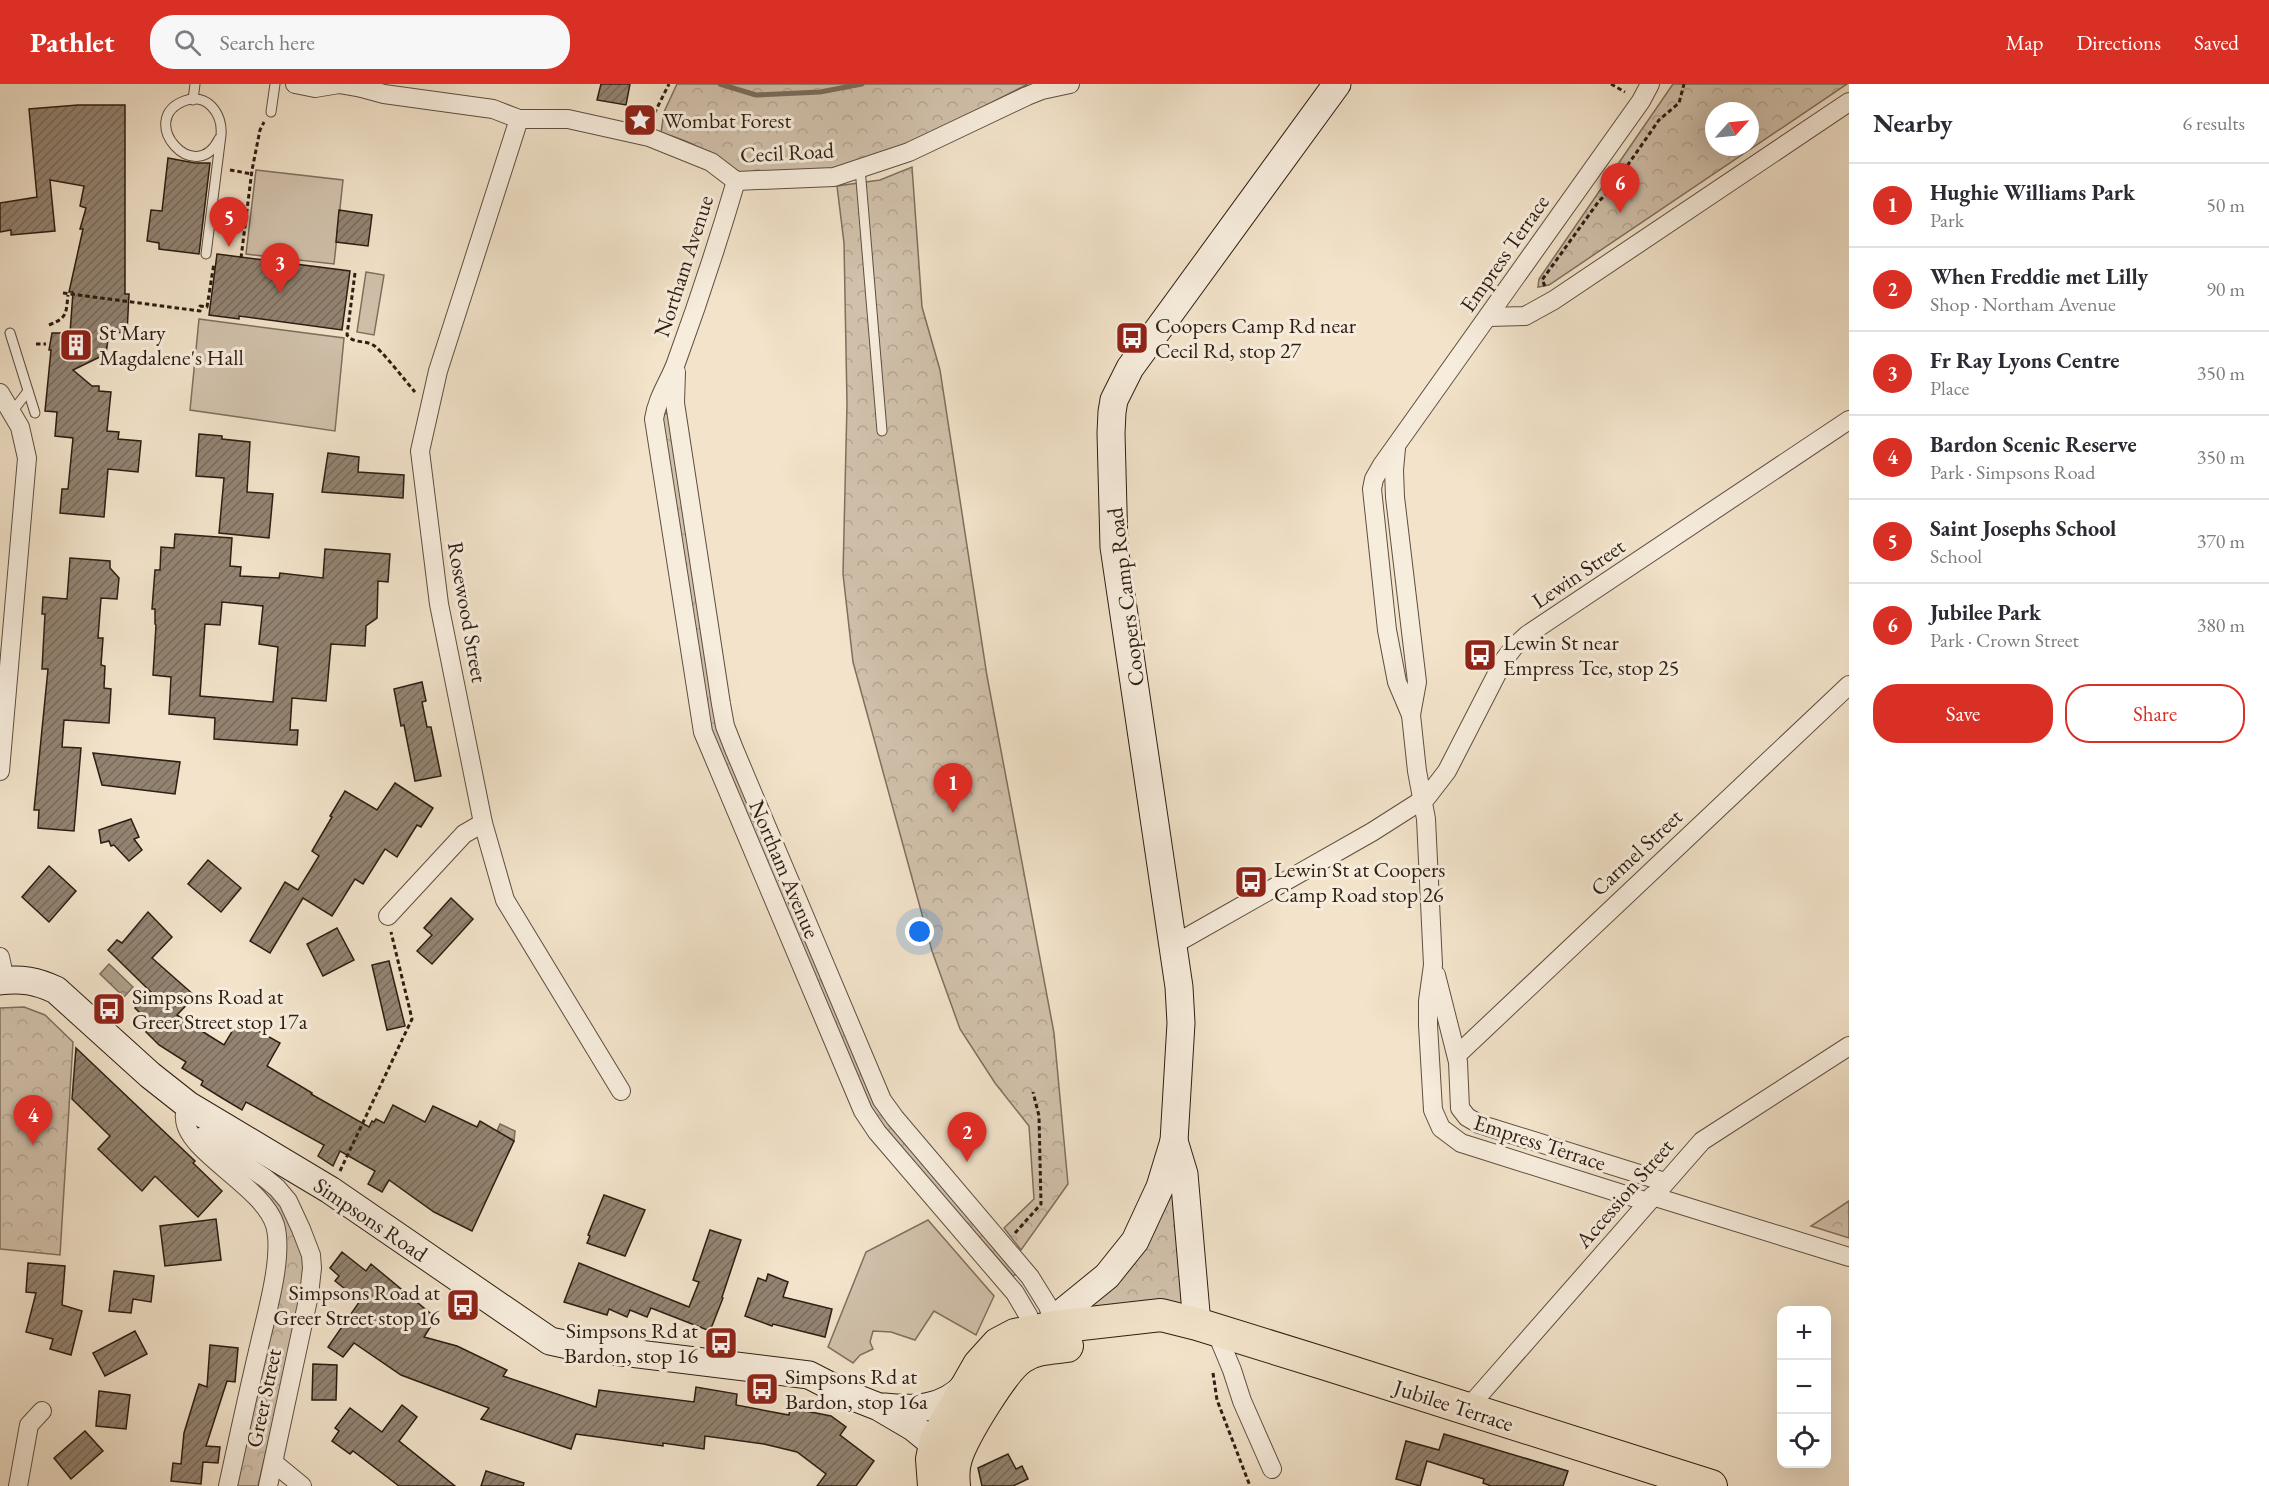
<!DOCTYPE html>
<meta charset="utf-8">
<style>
:root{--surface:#fff;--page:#f7f7f7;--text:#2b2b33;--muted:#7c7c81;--line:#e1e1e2;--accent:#d93025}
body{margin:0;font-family:"EB Garamond",serif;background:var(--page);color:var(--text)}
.controls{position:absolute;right:18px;bottom:18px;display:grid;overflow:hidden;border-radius:12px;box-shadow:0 6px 24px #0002}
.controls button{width:54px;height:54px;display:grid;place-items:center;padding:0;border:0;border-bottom:2px solid var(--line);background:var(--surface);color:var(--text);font:30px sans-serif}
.compass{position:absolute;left:1705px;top:18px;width:54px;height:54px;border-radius:50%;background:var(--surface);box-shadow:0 6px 24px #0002;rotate:63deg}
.you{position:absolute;left:920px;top:848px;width:21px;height:21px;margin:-15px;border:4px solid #fff;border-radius:50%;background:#1a73e8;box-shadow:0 0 0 9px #1a73e833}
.badge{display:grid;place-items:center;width:39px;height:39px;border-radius:50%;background:var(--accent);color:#fff;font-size:20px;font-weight:700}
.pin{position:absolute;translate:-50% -50px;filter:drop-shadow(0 2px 3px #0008)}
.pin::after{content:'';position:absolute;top:32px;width:21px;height:18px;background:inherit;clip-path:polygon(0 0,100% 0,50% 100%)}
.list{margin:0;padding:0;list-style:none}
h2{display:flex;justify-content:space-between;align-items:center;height:78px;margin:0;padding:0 24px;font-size:26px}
h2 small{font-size:20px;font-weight:400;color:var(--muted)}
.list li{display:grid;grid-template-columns:39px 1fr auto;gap:18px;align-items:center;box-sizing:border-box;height:84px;padding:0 24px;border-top:2px solid var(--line)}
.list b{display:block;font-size:22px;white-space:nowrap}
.list p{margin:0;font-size:20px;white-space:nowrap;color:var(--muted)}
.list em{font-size:20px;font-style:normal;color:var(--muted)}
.actions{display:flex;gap:12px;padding:18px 24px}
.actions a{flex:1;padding:14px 0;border:2px solid var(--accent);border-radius:24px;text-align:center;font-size:21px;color:var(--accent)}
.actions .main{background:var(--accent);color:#fff}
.icon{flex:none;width:33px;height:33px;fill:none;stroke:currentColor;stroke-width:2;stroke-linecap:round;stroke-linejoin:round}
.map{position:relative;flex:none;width:1849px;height:1402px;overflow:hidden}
header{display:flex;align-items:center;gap:36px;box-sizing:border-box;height:84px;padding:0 30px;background:var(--accent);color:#fff}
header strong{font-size:28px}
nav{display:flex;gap:33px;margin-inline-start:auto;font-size:21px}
.search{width:420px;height:54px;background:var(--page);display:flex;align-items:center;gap:15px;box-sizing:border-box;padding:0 21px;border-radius:24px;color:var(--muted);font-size:22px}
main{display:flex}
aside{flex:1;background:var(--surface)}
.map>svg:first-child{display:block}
</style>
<header>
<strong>Pathlet</strong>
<div class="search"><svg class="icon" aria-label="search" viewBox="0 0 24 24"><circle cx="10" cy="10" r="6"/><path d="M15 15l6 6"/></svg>Search here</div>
<nav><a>Map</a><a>Directions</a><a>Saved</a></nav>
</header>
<main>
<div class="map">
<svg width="1849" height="1402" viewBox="0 0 1849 1402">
<defs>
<pattern id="forest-crowns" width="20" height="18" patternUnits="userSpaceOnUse" patternTransform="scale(1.5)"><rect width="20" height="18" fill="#d1c1ab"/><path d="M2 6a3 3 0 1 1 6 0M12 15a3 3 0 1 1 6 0" fill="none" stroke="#b4a592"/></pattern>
<pattern id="water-ripples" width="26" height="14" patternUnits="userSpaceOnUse" patternTransform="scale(1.5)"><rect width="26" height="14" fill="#afa08b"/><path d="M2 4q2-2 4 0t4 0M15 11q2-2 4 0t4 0" fill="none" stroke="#8f8270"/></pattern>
<pattern id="building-hatch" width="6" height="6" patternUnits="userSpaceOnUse" patternTransform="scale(1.5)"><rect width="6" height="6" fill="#938472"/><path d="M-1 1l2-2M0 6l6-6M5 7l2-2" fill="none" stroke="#786b5c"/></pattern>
</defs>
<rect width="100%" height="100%" fill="#f2e3ca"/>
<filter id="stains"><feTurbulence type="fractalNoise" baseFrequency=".00333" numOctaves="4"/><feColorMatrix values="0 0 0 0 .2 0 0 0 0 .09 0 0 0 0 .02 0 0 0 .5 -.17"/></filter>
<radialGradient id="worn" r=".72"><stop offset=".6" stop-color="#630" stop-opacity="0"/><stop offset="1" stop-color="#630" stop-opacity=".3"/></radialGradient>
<!-- grass -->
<g fill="#d1c1ab" stroke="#7f6f5e" stroke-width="1.5">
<path d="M256,86L343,96L334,180L246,170Z"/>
<path d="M366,188L384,191L374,251L357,248Z"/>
<path d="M199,235L344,254L335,347L190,326Z"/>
<path d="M928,1136L994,1212L976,1251L934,1227L915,1256L891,1248L873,1247L870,1258L873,1265L860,1271L853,1279L828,1263L866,1168Z"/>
</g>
<!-- forest -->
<g fill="url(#forest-crowns)" stroke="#7f6f5e" stroke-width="1.5" fill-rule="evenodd">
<path d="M677,0H1028L908,61L835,85L740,92C713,70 695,58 661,49L664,28Z"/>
<path d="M1673,0H1847L1549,201L1538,203L1539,195ZM1714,27H1750V63H1714Z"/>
<path d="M912,83L922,223L940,286L987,592L1054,949L1068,1100L1021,1166L1004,1144L1034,1115L1029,1042L995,999L960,945L932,867L853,578L843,490L847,320L844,159L837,102L880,96Z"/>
<path d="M663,329L668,330L716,633L865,995L1016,1190L1013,1192L875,1034L713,656L661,332Z"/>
<path d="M24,923L45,931L73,958L60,1171L0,1165V924Z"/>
<path d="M217,1067L270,1103L289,1134L305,1179L303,1210L258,1402H234L283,1149Z"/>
<path d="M1176,1104L1186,1213L1182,1224L1100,1231L1088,1223L1142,1163Z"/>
<path d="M1849,1117V1154L1811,1142Z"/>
</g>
<!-- water -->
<g fill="url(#water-ripples)" stroke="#7b6c5b" stroke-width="1.5">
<path d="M109,880L133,903L124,913L100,890Z"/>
<path d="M500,1040L515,1047L514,1057L497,1047Z"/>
</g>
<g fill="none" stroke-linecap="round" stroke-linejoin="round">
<!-- stream -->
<path stroke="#7b6c5b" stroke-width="5" d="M720,0L756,11L820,8L862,0"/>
</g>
<!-- building -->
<g fill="url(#building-hatch)" stroke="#2d1d12" stroke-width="1.5" fill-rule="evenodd">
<path d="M601,0H630L626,21L597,16Z"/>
<path d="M78,21H125V210H129L127,249L109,248L106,270L73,286L92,302H99V307L111,308L107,347L119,348L118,355L141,357L138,388L108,385L104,433L60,429L62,405H68L73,354L55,352L57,328L45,327L51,266H49L52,249H70L73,208H69L83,145H80L86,124L80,122L84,102L50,96L55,147L11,151V146L0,148V119L37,113L29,25Z"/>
<path d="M168,74L195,79H210L199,170L159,165V159L147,157L151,126L162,127Z"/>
<path d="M339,126L372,131L368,162L336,158Z"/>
<path d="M217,170L350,187L342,246L239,232V235L209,231Z"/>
<path d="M199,350L222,352V355L250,358L247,408L273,410L269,454L219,449L224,394L196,392Z"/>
<path d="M328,369L359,373L358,388L404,391L403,414L322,408Z"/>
<path d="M175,450L232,454L230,482L241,483L240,492L279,494L280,489L323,494L325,465L390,470L388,498L378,497L377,534L366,542L365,562L331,560L326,617L292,614L290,646H298L297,661L214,655L215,634L169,630L171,593L153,591L156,541L155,540V525H152L155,486H160L161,463L174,464ZM222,518L263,522L259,560L278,563L273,618L200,612L205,540L220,541Z"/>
<path d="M70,474L110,477V484L119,494L117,515L101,514L98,554H103L101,581L105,582L104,604L111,605L109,639L64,636L62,663L81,664L74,747L38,744L39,726H34L48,585H42L45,530H42L43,513L67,515Z"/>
<path d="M422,598L426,617L422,618L427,643H431L441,692L415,697L404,641L401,642L394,605Z"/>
<path d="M93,669L180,678L175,710L102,701Z"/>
<path d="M395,699L433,724L421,743L417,741L397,773L385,765L363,800L355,795L332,832L303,814L270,869L250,857L285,798L298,806L319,772L312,767L332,733L330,732L345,707L377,726Z"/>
<path d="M131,735L139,753L134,755L142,766L129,777L114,761L111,762L109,757L101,759L99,746Z"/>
<path d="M208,776L241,804L221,828L188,800Z"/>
<path d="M49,782L76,807L49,838L22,813Z"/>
<path d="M451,814L473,835L432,880L417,867L432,851L424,844Z"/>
<path d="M148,828L172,853L152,874L195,912L177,931L208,951L224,961L239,936L280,959L267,982L312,1009L311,1010L369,1043L372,1037L374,1038L376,1035L384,1039L393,1021L425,1038L433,1022L477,1043L480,1037L514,1057L472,1147L434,1128L389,1096L382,1108L368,1100L375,1087L340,1067L333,1082L318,1072L324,1061L246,1018L242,1026L222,1014L201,1001L203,997L182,984L186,978L159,961L146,948L152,941L135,924L151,908L108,866L117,856L122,859Z"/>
<path d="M337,844L354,876L323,892L307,860Z"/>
<path d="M389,877L405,942L387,946L372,881Z"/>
<path d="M76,964L195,1077L193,1079L222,1107L198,1133L155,1092L142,1107L98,1065L110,1052L72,1015Z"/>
<path d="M604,1111L645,1126L625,1172L587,1159L590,1152L588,1151Z"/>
<path d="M216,1135L221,1176L165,1182L160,1142Z"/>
<path d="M710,1146L741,1156L722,1213L723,1214L710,1247L651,1224L647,1233L630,1226L627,1233L609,1225L607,1231L564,1218L579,1179L689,1223L699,1198L693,1196Z"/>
<path d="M342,1168L366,1187L371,1180L436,1234L424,1253L457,1262L507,1286L503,1292L596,1323L599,1306L694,1318L696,1303L737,1310L736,1321L789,1331L790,1324L831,1332L846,1343L840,1351L874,1377L856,1402H817L826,1390L797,1368L764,1360L705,1352L704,1365L663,1359V1362L576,1350L571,1365L481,1335L489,1324L401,1291L354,1259L343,1273L328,1263L360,1217L335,1197L339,1192L330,1184Z"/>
<path d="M28,1179L65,1182L62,1221L82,1227L71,1271L50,1265L53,1255L26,1248L36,1209L26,1208Z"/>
<path d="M114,1187L154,1192L151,1218L133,1215L131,1229L109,1227Z"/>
<path d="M768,1190L788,1198L783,1213L832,1225L825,1253L773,1240L772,1242L745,1232L758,1194L766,1197Z"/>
<path d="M135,1247L147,1270L105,1292L93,1269Z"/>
<path d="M210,1261L238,1264L235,1298L227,1297L206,1362L220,1363L218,1379L203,1378L201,1400L171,1397L173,1379L181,1380L184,1349L199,1300L207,1303Z"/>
<path d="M313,1280L337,1281L336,1316H312Z"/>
<path d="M99,1307L130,1311L126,1345L96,1342Z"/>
<path d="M402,1321L417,1333L399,1357L455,1402H399L353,1367L350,1370L332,1357L339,1347L335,1344L350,1324L382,1348Z"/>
<path d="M85,1347L103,1367L71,1395L54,1374Z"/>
<path d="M1444,1350L1568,1387L1563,1402H1491L1483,1399L1484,1395L1427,1377L1420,1402L1396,1395L1406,1357L1439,1366Z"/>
<path d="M1008,1370L1016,1385L1022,1382L1028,1395L1013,1402H982L978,1384Z"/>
<path d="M486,1387L524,1399L523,1402H481Z"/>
</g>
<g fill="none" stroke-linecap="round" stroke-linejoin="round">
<!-- service casing -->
<g stroke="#5e4e40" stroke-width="11">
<g id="service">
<path d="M193,16L195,0"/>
<path d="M271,28L275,0"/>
<path d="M860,84L882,347"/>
<path d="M206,170L221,51C223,30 207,8 184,17C136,36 195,104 219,55"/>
<path d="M10,249L35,329"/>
<path d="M12,328L28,307"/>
</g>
</g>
<!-- minor casing -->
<g stroke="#5e4e40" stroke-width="20">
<g id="minor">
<path d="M295,0L315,4L339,0L362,4L359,3"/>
<path d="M362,4L384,10L493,25L519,35H568L649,53L711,78L736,97L834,93L909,68L1027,12L1042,6L1070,0"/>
<path d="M519,35L438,287L420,367L439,520L483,739L505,816L621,1007"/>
<path d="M736,97C718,158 698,219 676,279C669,298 657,314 654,335L703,648L863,1027L877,1048L1015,1209L1028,1231L1034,1247"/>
<path d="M1488,233L1525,232L1554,216L1849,18"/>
<path d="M676,288L675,319L721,620L725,642L734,665L882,1016L895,1034L1030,1193L1048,1222L1055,1243"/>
<path d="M0,309L20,343L27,374L0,687"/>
<path d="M1396,364L1394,386L1395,413L1417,598L1411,631"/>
<path d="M388,832L464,750L483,739"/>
<path d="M1173,861L1372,748L1427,713L1447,687L1504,576L1514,563L1527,551L1849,336"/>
<path d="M0,873L5,896"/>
<path d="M1436,891L1458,978L1460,1024L1467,1033L1479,1040L1665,1098"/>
<path d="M1457,971L1849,601"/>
<path d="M188,1021C186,1025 184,1030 185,1034C185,1067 263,1102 275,1141C284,1172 266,1231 259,1263C248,1309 238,1356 228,1402"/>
<path d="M203,1052L265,1094L277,1104L288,1117L301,1145L311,1171L312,1184L309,1211L268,1402"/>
<path d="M1652,1112L1849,1173"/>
<path d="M1648,1118L1461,1059L1441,1044L1433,1026L1428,941V917L1433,881L1426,735L1417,687L1411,631L1397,598L1387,546L1372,405L1374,395L1382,381L1641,17L1650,0"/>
<path d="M1215,1245L1232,1286L1242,1317L1272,1385"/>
<path d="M1467,1325L1702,1057L1849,962"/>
<path d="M274,1379L302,1402"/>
<path d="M18,1402L29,1341L42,1327"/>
</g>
</g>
<!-- secondary casing -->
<g stroke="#2d1d12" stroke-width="29">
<g id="secondary">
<path d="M0,897C21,894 37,897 56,906L150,991L188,1021L330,1106L550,1257L573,1262L809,1291L846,1310L879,1323L913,1343L934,1360"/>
<path d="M1174,1057L1184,1090L1197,1240"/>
<path d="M1060,1242V1233L1064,1227L1107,1192L1135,1157L1160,1103L1174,1057L1181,939L1179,903L1114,463L1111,349L1112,328L1114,316L1130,284L1337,0"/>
<path d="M884,1323C914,1326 944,1326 966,1301"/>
</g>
</g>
<!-- trunk casing -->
<g stroke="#2d1d12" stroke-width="34">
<g id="trunk">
<path d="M934,1402L932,1375L936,1356L979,1281L998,1260L1015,1251L1055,1243L1161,1231L1197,1240L1326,1280L1711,1402"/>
<path d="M954,1402C953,1392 953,1383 956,1374C963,1352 1003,1285 1022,1273C1035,1264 1052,1264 1067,1262"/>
</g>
</g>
<!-- path -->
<g stroke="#2d1d12" stroke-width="3" stroke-dasharray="4.5 3" stroke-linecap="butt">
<path d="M1611,0L1625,8"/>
<path d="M651,36L669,0"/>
<path d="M230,86L252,90"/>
<path d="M241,174L252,86L260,46L264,38"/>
<path d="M355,189L347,251C354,260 365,256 373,261C381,265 407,299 415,308"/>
<path d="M1545,202L1542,196L1599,117L1617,100L1625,85L1659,36L1679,19L1684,0"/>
<path d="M63,209L200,227V222L207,223L214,179"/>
<path d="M49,241C67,234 66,230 68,211"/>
<path d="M36,260H46"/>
<path d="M340,1087L412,935L391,848"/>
<path d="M1015,1149L1041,1120L1039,1032L1033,1008"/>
<path d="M1213,1289L1217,1316L1250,1402"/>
</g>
<!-- service -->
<use href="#service" stroke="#f7eddd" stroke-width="9"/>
<!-- minor -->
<use href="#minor" stroke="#f7eddd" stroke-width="18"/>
<!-- secondary -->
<use href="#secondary" stroke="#f7eddd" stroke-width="27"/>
<!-- trunk -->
<use href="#trunk" stroke="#f2e3ca" stroke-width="32"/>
</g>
<!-- icons -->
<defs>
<g id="sight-square" transform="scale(1.725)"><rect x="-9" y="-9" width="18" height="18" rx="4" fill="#8f2418" stroke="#f7eddd"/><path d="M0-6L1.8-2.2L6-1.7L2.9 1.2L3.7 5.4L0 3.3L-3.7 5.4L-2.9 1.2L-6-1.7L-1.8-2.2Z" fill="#fff"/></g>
<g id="bus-square" transform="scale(1.725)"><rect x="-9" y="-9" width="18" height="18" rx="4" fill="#8f2418" stroke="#f7eddd"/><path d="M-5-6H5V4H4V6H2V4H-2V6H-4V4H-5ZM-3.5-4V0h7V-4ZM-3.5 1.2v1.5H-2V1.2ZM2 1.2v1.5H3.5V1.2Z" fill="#fff"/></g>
<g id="building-square" transform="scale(1.725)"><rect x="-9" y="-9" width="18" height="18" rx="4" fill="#8f2418" stroke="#f7eddd"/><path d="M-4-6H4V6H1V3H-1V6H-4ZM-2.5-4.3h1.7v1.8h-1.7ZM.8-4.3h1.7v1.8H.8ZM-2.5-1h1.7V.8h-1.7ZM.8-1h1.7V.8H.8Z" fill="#fff"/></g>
</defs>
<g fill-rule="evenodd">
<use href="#sight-square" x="640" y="36"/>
<use href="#bus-square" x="1132" y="254"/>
<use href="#building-square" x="76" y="261"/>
<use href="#bus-square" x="1480" y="571"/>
<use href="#bus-square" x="1251" y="798"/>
<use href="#bus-square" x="109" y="925"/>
<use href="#bus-square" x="463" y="1221"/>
<use href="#bus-square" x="721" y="1259"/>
<use href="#bus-square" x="762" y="1305"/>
</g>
<g text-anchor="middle" stroke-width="6" stroke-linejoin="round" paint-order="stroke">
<!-- poi labels -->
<g font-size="22" fill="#2d1d12" stroke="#f7eddd" text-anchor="start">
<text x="663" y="44">Wombat Forest</text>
<text x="1155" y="249">Coopers Camp Rd near<tspan x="1155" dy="25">Cecil Rd, stop 27</tspan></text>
<text x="99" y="256">St Mary<tspan x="99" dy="25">Magdalene's Hall</tspan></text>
<text x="1503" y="566">Lewin St near<tspan x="1503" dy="25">Empress Tce, stop 25</tspan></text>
<text x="1274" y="793">Lewin St at Coopers<tspan x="1274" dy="25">Camp Road stop 26</tspan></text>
<text x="132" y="920">Simpsons Road at<tspan x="132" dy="25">Greer Street stop 17a</tspan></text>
<text x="440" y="1216" text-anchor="end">Simpsons Road at<tspan x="440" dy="25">Greer Street stop 16</tspan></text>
<text x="698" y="1254" text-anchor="end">Simpsons Rd at<tspan x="698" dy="25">Bardon, stop 16</tspan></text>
<text x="785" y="1300">Simpsons Rd at<tspan x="785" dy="25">Bardon, stop 16a</tspan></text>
</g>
<!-- street labels -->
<g font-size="22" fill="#2d1d12" stroke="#f7eddd">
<text transform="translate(787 68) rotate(-3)" y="8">Cecil Road</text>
<text transform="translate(1504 169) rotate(-55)" y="8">Empress Terrace</text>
<text transform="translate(683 182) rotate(-72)" y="8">Northam Avenue</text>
<text transform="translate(1578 489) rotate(-34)" y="8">Lewin Street</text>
<text transform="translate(1125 513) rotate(-97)" y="8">Coopers Camp Road</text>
<text transform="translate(468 528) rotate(80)" y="8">Rosewood Street</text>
<text transform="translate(1636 768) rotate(-43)" y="8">Carmel Street</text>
<text transform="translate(785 785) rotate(67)" y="8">Northam Avenue</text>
<text transform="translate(1540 1058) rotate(18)" y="8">Empress Terrace</text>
<text transform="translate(1624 1109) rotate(-49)" y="8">Accession Street</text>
<text transform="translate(371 1135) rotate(34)" y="8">Simpsons Road</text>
<text transform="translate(263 1314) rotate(-78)" y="8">Greer Street</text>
<text transform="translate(1454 1321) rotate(18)" y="8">Jubilee Terrace</text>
</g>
</g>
<rect width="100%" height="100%" filter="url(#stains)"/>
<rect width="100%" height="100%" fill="url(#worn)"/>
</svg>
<div class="controls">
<button>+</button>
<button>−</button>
<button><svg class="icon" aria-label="locate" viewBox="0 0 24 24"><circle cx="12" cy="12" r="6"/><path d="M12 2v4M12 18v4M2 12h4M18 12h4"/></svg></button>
</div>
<svg class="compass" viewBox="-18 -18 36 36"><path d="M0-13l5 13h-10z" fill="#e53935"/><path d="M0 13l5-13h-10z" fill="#7c7c81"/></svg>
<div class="you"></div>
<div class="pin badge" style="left:953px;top:729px">1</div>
<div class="pin badge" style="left:967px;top:1078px">2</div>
<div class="pin badge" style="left:280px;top:209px">3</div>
<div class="pin badge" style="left:33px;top:1061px">4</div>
<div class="pin badge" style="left:229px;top:163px">5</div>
<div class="pin badge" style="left:1620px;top:129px">6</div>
</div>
<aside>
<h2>Nearby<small>6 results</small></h2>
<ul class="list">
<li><span class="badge">1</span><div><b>Hughie Williams Park</b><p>Park</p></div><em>50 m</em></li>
<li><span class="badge">2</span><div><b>When Freddie met Lilly</b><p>Shop · Northam Avenue</p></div><em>90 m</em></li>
<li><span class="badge">3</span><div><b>Fr Ray Lyons Centre</b><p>Place</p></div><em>350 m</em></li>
<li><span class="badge">4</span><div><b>Bardon Scenic Reserve</b><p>Park · Simpsons Road</p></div><em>350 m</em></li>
<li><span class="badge">5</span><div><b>Saint Josephs School</b><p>School</p></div><em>370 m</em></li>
<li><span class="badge">6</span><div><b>Jubilee Park</b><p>Park · Crown Street</p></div><em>380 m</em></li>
</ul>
<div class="actions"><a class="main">Save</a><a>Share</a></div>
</aside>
</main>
